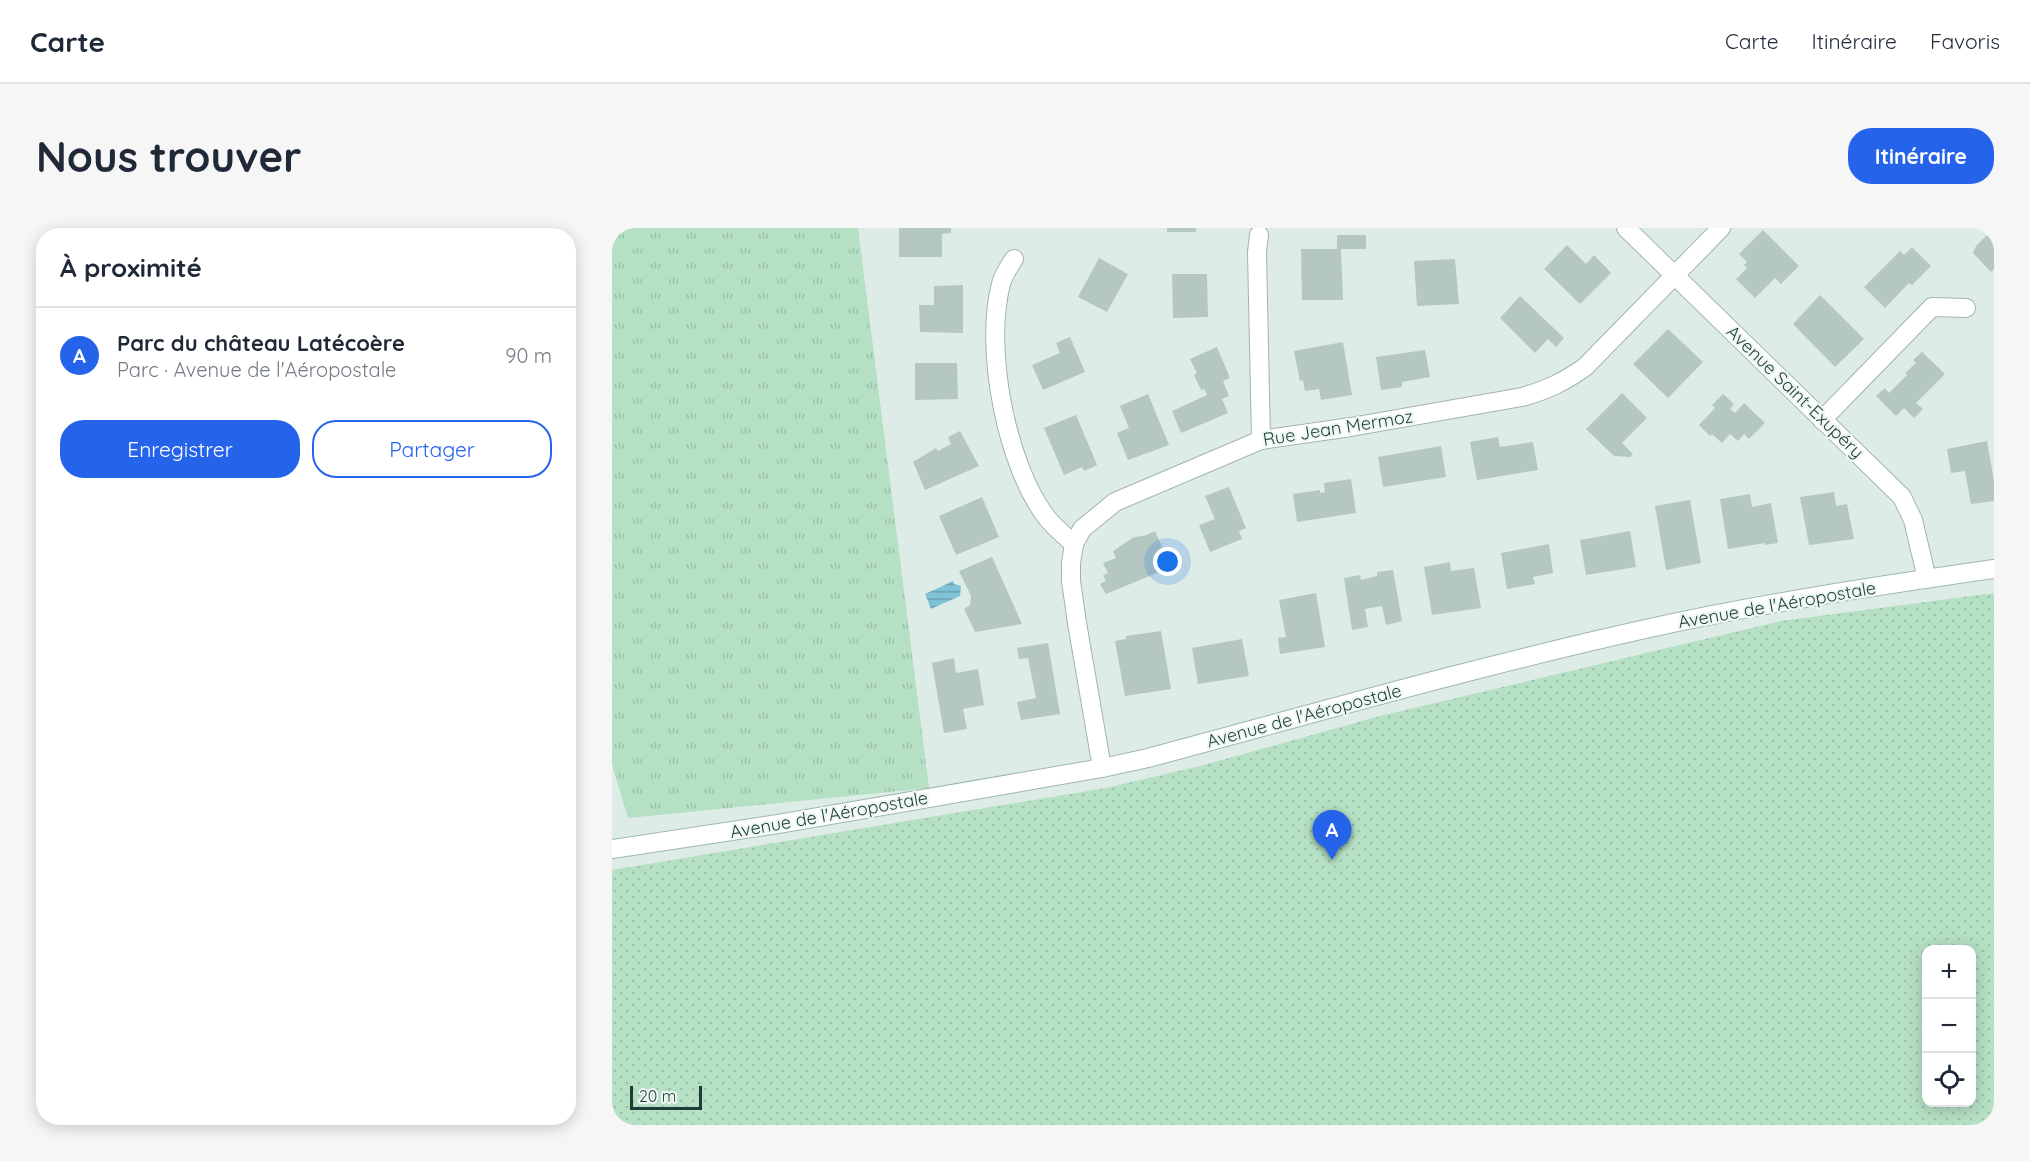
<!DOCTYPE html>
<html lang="fr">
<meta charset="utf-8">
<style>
:root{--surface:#fff;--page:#f6f6f7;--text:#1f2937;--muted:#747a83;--line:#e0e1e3;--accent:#2563eb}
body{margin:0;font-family:Quicksand,sans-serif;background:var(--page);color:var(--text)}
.controls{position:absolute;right:18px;bottom:18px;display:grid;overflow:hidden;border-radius:12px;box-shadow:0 3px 15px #0003}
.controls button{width:54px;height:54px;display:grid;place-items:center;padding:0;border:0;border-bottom:2px solid var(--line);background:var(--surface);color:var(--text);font:30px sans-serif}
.scale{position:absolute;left:18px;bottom:15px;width:72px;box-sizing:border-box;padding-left:6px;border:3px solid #1e3d37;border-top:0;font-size:16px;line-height:21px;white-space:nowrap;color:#1e3d37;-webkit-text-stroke:4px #eff8f4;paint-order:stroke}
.you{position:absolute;left:556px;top:334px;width:21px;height:21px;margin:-15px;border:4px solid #fff;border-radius:50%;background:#1a73e8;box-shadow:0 0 0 9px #1a73e833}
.badge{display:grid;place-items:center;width:39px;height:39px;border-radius:50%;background:var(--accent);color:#fff;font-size:20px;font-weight:700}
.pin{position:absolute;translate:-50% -50px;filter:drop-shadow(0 2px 3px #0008)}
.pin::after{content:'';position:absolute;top:32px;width:21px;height:18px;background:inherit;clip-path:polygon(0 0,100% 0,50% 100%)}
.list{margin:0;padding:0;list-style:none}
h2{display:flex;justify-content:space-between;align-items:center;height:78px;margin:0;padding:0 24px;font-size:26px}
h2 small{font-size:20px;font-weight:400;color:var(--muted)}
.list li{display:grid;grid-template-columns:39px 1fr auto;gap:18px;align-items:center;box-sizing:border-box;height:96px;padding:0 24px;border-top:2px solid var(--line)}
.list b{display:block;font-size:22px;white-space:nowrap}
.list p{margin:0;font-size:20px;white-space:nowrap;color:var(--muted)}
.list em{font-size:20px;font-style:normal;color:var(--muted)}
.actions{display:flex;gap:12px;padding:18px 24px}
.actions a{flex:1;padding:14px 0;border:2px solid var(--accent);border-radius:24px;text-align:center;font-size:21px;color:var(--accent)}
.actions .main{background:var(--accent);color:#fff}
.icon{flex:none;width:33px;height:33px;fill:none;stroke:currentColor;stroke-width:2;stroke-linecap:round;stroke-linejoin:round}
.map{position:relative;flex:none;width:1382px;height:897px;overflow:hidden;border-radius:24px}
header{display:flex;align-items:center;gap:36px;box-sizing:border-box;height:84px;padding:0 30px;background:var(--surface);border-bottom:2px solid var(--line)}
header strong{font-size:28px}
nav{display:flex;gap:33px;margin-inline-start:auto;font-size:21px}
.intro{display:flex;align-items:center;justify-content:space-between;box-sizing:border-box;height:144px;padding:0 36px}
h1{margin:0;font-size:42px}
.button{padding:15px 27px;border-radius:24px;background:var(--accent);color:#fff;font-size:21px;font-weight:700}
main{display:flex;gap:36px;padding:0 36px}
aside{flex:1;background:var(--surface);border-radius:24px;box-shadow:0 3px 15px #0003}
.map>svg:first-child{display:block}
</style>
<header>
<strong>Carte</strong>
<nav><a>Carte</a><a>Itinéraire</a><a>Favoris</a></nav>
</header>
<div class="intro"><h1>Nous trouver</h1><a class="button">Itinéraire</a></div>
<main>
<aside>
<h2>À proximité<small></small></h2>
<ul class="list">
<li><span class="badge">A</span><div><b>Parc du château Latécoère</b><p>Parc · Avenue de l'Aéropostale</p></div><em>90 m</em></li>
</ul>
<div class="actions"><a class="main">Enregistrer</a><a>Partager</a></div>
</aside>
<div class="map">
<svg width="1382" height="897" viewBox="0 0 1382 897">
<defs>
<pattern id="grass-tufts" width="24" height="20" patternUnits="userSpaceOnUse" patternTransform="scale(1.5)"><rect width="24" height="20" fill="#b5e0c4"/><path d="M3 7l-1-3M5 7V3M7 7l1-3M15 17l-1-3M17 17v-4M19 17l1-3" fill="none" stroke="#9bc1a9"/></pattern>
<pattern id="park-dots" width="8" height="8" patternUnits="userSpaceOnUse" patternTransform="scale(1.5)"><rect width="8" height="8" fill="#b5e0c4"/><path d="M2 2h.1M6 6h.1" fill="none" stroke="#9bc1a9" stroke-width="1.8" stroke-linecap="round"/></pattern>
<pattern id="water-rules" width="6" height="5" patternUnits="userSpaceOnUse" patternTransform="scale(1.5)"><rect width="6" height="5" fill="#80c3d7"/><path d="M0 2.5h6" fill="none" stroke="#68a0af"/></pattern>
</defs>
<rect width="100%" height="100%" fill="#deece7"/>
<!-- grass -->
<path fill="url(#grass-tufts)" d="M0,0H246L317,560L16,590L0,536Z"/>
<!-- park -->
<path fill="url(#park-dots)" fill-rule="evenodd" d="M1382,365V897H0V642L494,560L592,537L768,488L1169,393ZM1314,722H1360V874H1314Z"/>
<!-- water -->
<path fill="url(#water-rules)" d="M341,353L342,356L349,358L348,368L319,381L313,366Z"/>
<!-- building -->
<g fill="#b4c7c0">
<path d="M287,0H339V5L330,6V29H287Z"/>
<rect x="555" y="0" width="29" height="4"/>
<path d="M1382,0V41L1379,44L1361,25L1364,18Z"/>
<path d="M1151,2L1187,38L1169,56L1163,50L1143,70L1124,51L1135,40L1132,37L1135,34L1127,26Z"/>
<path d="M725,7H754V21H729L731,72H690L689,21H725Z"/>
<path d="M955,17L974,36L982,27L999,45L968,76L932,41Z"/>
<path d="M1300,19L1319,38L1300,57L1297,55L1273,80L1252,59L1288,23L1292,27Z"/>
<path d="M487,30L516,46L495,84L466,69Z"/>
<path d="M843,31L847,76L805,78L802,33Z"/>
<path d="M560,46H595L596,89L561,90Z"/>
<path d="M351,57V105L308,104L307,77H322V58Z"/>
<path d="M1208,67L1252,111L1223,139L1181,96Z"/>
<path d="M908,68L952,110L944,119L936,111L923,125L888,90Z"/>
<path d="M1056,101L1091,134L1056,170L1021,136Z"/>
<path d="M458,109L473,144L431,162L420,137L448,125L444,115Z"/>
<path d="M731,114L740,167L709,172L707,161L693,163L691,152L688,153L682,123Z"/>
<path d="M605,119L618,150L611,153L617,168L610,171L616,185L569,205L560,183L595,167L592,161L589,162L582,147L585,145L578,131Z"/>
<path d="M813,122L818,149L790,154V159L769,162L764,129Z"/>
<path d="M1310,124L1333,146L1304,175L1311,181L1302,190L1292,180L1284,188L1264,168L1273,160L1277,165L1295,147L1293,145L1304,135L1301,132Z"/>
<path d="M303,135H345L346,171L303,172Z"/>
<path d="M1010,165L1035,190L1010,215L1021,226L1018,229L1002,228L974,201Z"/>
<path d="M536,166L557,217L516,232L505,205L517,200L508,178Z"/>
<path d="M1111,166L1122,176L1118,181L1123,185L1132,175L1153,195L1137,211L1132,206L1126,213L1118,206L1110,215L1100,206L1098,208L1087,197L1103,180L1100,177Z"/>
<path d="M464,187L485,237L472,243L470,239L452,247L432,200Z"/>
<path d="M348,203L367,238L313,262L301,234L324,220L326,223L339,216L336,209Z"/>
<path d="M886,209L888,219L921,214L926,242L865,252L858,214Z"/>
<path d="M1375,213L1382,253V273L1359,276L1353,243L1339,245L1335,221Z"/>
<path d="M829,218L834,249L771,259L766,229Z"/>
<path d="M739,251L744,285L685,294L681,266L708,262V265L713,264L712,255Z"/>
<path d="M617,259L634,300L627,303L630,311L598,324L587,297L603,291L593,268Z"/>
<path d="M1222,264L1224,278L1235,276L1242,311L1197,317L1188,269Z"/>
<path d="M1138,266L1140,279L1159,275L1166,315L1153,317V315L1116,321L1108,271Z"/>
<path d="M370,269L387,309L344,327L327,288Z"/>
<path d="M1078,272L1089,335L1054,342L1043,278Z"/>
<path d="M543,303L559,339L494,366L488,356L494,353L491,347L496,345L491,335L504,330L501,323L522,309L532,308Z"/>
<path d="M1018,303L1024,339L974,347L968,312Z"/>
<path d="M937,316L941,345L921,349L923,356L895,361L889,325Z"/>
<path d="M380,329L410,396L363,404L352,381L358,377L359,368L347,343Z"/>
<path d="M838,334L839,343L862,340L869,380L820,387L812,339Z"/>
<path d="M781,342L790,393L774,397L770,378L753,381L756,399L740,402L732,350L748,347L749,352L765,348V344Z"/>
<path d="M704,365L713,419L668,426L666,410L674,409L667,372Z"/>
<path d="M549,403L559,461L513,468L503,413L514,411V408Z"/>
<path d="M630,411L637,448L586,456L580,420Z"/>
<path d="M436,415L448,486L409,492L405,474L424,470L416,430L407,431L405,420Z"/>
<path d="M342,430L344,445L366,441L372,477L351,481L355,501L332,505L320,435Z"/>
</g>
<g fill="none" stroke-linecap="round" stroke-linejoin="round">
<!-- street casing -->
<g stroke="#a1b4af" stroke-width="20">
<g id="street">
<path d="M1014,0L1290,269L1301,292L1315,351"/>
<path d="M647,7L645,24L649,212"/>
<path d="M402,31C397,39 391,47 389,56C372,120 394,237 435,290C443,300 453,308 462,316"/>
<path d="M1210,192L1320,79L1354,80"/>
<path d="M490,540L465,395L459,353V335L462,316L470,301L503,274L649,212L739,199L910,169C935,162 952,154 973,139L1109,0"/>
</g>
</g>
<!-- secondary casing -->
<g stroke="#9cb9b1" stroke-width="20">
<path id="secondary" d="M0,621L166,596L490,540L536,530C700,486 863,439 1029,402C1145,376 1264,358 1382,341"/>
</g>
<!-- street -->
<use href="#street" stroke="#fff" stroke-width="18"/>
<!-- secondary -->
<use href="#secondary" stroke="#fff" stroke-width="18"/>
</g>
<g text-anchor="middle" stroke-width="4.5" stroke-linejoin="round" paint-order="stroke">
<!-- street labels -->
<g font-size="18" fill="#1e3d37" stroke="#eff8f4">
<text transform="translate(1183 164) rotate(44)" y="6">Avenue Saint-Exupéry</text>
<text transform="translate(726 200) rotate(-9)" y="6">Rue Jean Mermoz</text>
<text transform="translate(1165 377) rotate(-10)" y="6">Avenue de l'Aéropostale</text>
<text transform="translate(692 488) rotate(-15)" y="6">Avenue de l'Aéropostale</text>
<text transform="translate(217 587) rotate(-10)" y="6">Avenue de l'Aéropostale</text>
</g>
</g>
</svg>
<div class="controls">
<button>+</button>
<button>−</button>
<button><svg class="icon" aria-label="locate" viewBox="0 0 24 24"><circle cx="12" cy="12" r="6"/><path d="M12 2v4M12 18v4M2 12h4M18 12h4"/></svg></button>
</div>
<div class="scale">20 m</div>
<div class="you"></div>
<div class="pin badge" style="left:720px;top:632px">A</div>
</div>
</main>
